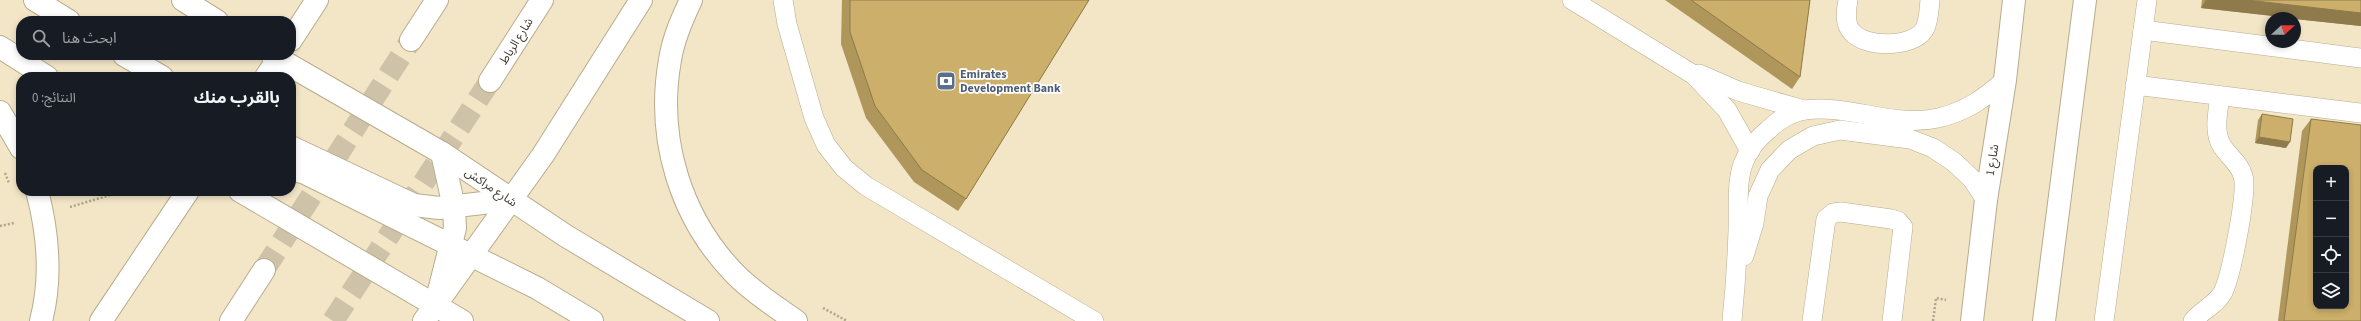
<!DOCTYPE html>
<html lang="ar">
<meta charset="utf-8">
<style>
:root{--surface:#171b24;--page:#242831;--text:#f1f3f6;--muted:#9ea1a6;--line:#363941}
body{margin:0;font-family:"Source Sans 3","Noto Sans Arabic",sans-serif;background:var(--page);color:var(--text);direction:rtl}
.controls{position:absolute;right:12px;bottom:12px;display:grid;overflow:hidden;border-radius:8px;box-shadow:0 2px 6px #0003}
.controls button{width:36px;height:36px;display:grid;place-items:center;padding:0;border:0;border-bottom:1px solid var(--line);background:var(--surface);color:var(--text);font:20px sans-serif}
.compass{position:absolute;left:2265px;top:12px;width:36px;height:36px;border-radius:50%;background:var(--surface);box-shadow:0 2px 6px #0003;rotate:69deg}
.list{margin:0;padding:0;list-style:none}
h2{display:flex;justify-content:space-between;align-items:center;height:52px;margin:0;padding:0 16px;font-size:17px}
h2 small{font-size:13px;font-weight:400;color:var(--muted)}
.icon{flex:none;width:22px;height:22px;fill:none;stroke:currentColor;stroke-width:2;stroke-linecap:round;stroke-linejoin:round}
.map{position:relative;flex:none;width:2361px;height:321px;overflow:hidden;direction:ltr}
.search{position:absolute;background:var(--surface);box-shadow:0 2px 6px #0003;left:16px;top:16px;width:280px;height:44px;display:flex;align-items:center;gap:10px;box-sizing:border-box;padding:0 14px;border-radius:16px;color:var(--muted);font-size:15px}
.panel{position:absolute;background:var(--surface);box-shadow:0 2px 6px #0003;left:16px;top:72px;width:280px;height:124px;border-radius:16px;direction:rtl}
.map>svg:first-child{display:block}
</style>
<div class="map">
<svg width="2361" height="321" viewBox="0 0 2361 321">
<rect width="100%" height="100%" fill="#f2e6c7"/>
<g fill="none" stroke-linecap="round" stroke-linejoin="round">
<!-- highway-tunnel -->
<g stroke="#cec3a8" stroke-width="22" stroke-dasharray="22 11" stroke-linecap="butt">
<path d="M264,270L411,40"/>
<path d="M333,321L490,81"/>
</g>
<!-- lane casing -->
<g stroke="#b8ac8e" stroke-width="20">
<g id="lane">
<path d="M783,0L787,24L814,118L826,145L844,168L866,186L1094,321"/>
<path d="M1572,0L1694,75L1727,110L1750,151"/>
<path d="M1848,0C1846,11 1844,24 1852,32C1865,48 1912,48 1924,30C1929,22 1929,9 1930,0"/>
<path d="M2143,30L2361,58"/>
<path d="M1699,74L1738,91L1804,110"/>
<path d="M2135,85L2361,113"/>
<path d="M1744,256L1754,223L1758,196L1770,170L1789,150L1813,136L1840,130L1910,139L1933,148L1954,162L1972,179L1986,200"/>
<path d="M1732,321C1735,291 1737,261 1738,230C1739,209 1736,184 1743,164C1748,150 1757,139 1768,130C1777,121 1791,112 1805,110C1849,104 1893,128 1938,118C1965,112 1985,98 2005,80"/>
<path d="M1812,321L1826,219L1833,213L1841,212L1891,219L1898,221L1903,227L1892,321"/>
<path d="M2104,321L2147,0"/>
<path d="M2193,321C2202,310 2217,304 2223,292C2231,276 2248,192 2243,176C2240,164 2229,157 2222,146C2213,132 2218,112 2220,96"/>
</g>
</g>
<!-- secondary casing -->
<g stroke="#b8ac8e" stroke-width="24">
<g id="secondary">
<path d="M1972,321L1986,200L2005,80L2014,0"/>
<path d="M2044,321L2085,0"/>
</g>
</g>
<!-- primary casing -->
<g stroke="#b8ac8e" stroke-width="24">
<g id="primary">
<path d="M35,0L69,21"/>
<path d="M183,0L217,21"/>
<path d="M0,47L47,77"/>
<path d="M124,55L162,77"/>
<path d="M272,55L442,153L566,236L708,321"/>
<path d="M291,147L414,205L439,208L510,200"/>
<path d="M291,169L305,173L537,288L592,321"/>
<path d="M240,191L462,321"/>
</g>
</g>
<!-- highway casing -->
<g stroke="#b8ac8e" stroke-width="24">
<g id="highway">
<path d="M691,0C682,19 673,39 670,60C656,138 680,218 736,275C754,293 776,307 796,321"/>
<path d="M291,40L317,0"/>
<path d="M411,40L437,0"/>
<path d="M266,77L281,55"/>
<path d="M490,81L542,0"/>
<path d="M0,112L21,148"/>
<path d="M37,191C48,232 52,279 41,321"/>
<path d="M439,291L455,228L454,207L442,153"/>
<path d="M101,321L188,191"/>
<path d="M231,321L264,270"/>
<path d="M424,321L543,155L641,0"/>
</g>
</g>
<!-- path -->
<g stroke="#aea58d" stroke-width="2.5" stroke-dasharray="2 2" stroke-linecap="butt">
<path d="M5,173L9,183"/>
<path d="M70,207L124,191"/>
<path d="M0,226L14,223"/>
<path d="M823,308L847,321"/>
<path d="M1933,321L1936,298L1946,300"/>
</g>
<!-- lane -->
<use href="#lane" stroke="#fff" stroke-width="19"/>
<!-- secondary -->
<use href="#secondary" stroke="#fff" stroke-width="22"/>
<!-- primary -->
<use href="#primary" stroke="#fff" stroke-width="22"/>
<!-- highway -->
<use href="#highway" stroke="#fff" stroke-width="22"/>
</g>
<!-- wall -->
<g fill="#af965b">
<path d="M842,0H1089L966,199L958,211L914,182L866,118L841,44Z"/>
<path d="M1665,0H1810L1800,77L1792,89Z"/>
<path d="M2202,0H2361V26L2295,19V18L2201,8Z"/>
<path d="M2262,114L2286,148L2255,143L2258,120Z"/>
<path d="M2311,119L2361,321H2278L2302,131Z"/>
</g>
<!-- shaded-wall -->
<g fill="#8e7a4a">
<path d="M2206,0H2247L2361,13V26L2295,19V18H2290L2201,8Z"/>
<path d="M2259,137L2290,142L2286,148L2255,143Z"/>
</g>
<!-- building -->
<g fill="#cbaf6a" stroke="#8e7a4a" fill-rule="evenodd">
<path d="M850,0H1089L966,199L922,170L875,106L850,32Z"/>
<path d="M1691,0H1810L1800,77Z"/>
<path d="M2247,0H2361V13Z"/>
<path d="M2262,114L2293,119L2290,142L2259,137Z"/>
<path d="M2311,119L2361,125V321H2284ZM2316,168H2346V306H2316Z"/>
</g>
<!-- icons -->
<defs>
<g id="bank-square" transform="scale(1)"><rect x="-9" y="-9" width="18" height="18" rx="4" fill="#5c6f8a" stroke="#fff"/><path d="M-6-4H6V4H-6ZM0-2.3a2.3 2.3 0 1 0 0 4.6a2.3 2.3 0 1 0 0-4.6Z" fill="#fff"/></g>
</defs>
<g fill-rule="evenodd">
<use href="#bank-square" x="946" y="81"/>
</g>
<g text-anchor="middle" stroke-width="3.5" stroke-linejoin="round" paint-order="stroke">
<!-- street labels -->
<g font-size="12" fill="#3e392d" stroke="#fff">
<text transform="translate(516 41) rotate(-58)" y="4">شارع الرباط</text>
<text transform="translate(1992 160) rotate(-81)" y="4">شارع 1</text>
<text transform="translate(491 187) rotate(34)" y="4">شارع مراكش</text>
</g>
<!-- service labels -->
<g font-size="12" font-weight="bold" fill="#4e5e75" stroke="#fff" text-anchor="start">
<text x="960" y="78">Emirates<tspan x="960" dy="14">Development Bank</tspan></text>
</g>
</g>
</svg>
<div class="controls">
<button>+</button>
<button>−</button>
<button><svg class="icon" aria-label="locate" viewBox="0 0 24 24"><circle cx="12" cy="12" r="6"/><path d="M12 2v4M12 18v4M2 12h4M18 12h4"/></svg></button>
<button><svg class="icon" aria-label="layers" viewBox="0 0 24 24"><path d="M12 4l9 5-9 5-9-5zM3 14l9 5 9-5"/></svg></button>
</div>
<svg class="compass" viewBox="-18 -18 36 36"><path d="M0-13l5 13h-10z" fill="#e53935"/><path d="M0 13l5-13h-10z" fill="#9ea1a6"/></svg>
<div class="search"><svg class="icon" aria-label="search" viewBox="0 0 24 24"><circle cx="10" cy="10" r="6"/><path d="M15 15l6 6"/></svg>ابحث هنا</div>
<section class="panel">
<h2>بالقرب منك<small>النتائج: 0</small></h2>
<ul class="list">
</ul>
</section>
</div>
